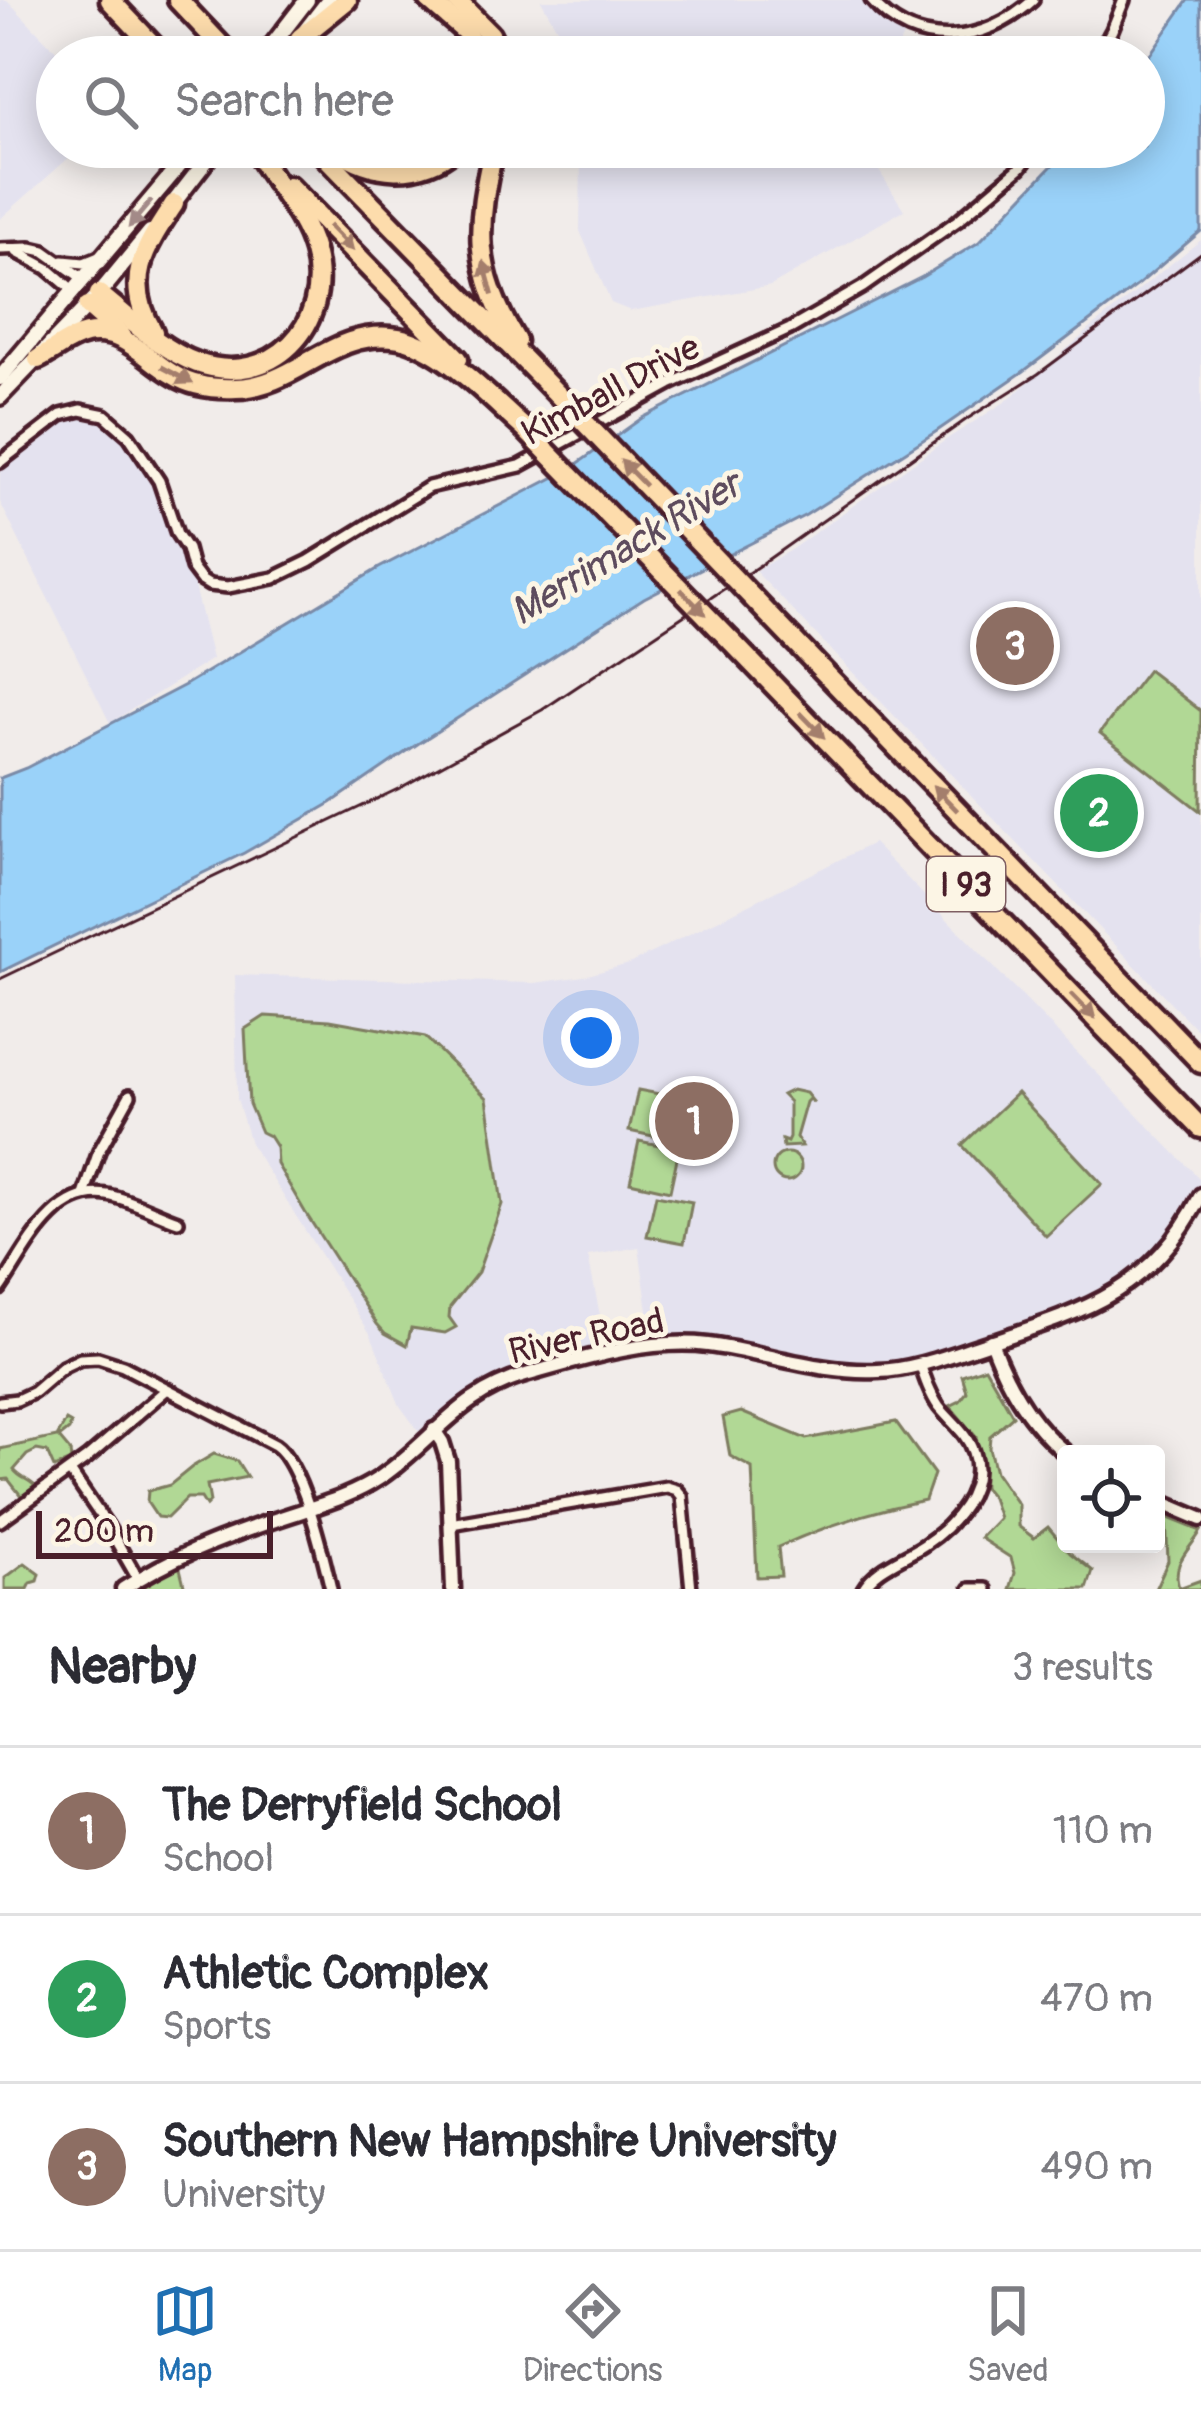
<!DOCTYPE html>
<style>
:root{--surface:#fff;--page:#f7f7f7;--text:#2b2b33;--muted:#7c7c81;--line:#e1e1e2;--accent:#1f6fb2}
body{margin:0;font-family:Pangolin,sans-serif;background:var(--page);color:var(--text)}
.controls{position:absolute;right:36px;bottom:36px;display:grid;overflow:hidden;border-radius:12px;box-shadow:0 6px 30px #0003}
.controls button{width:108px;height:108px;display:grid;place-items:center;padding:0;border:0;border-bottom:3px solid var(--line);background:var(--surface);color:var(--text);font:60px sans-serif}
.scale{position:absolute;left:36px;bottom:30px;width:237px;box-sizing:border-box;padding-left:12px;border:6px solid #4a1f2b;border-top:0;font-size:33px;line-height:42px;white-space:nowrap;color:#4a1f2b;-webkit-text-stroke:9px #fcf5e5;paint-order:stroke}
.you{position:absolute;left:591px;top:1038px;width:42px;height:42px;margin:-30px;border:9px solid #fff;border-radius:50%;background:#1a73e8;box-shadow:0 0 0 18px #1a73e833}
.badge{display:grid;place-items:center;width:78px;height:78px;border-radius:50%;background:var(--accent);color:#fff;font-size:39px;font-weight:700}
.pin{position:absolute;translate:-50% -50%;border:6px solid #fff;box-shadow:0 3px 12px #0006}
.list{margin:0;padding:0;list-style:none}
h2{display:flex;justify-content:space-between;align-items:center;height:156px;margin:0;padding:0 48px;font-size:51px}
h2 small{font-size:39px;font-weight:400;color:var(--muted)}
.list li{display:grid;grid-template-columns:78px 1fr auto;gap:36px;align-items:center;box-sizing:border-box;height:168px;padding:0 48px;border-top:3px solid var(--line)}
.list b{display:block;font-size:45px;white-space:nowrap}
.list p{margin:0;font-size:39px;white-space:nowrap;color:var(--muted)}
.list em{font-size:39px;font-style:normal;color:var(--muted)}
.icon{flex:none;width:66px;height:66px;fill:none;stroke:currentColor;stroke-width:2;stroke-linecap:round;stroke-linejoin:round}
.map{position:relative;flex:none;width:1201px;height:1589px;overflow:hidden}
.search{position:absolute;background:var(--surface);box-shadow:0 6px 30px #0003;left:36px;right:36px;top:36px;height:132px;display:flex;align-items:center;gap:30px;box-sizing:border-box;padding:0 42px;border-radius:66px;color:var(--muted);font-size:45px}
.sheet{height:660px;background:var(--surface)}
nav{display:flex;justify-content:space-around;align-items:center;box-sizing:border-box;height:168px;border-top:3px solid var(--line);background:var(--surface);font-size:33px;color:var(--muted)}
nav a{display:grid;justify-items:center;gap:6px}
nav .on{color:var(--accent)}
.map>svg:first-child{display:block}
</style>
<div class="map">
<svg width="1201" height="1589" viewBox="0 0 1201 1589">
<rect width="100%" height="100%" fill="#f1ecea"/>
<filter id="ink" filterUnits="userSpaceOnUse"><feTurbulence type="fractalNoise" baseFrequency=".00833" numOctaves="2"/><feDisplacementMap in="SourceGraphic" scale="24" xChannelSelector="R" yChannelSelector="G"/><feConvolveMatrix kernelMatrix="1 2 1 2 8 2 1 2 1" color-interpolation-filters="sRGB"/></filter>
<g filter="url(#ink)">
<!-- built -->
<g fill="#e4e2ef">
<path d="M0,0H7L62,57H57V147H81L0,219Z"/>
<path d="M541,0H865L905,31L894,57H573Z"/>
<path d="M581,147H864L904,210L771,286L631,311L611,303L580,231Z"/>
<path d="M1201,240V1034L755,571L792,549L950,437L1005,402L1096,324Z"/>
<path d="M74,419H98L114,426L157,482L184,546L212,659L110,723L0,502V469L59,424Z"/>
<path d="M873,843L1201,1180V1195L1159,1257L1068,1315L876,1372L710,1346H653L639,1247L588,1256L608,1355L503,1383L425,1440L400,1406L371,1335L250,1143L237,1099L235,975L535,983L584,976L629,964Z"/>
</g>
<!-- green -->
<g fill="#b1d895" stroke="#7e7c60" stroke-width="3">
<path d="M1148,670L1201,711L1200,811L1100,733Z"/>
<path d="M265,1016L330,1020L425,1037L487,1098L502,1204L478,1272L450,1307L449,1317L456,1327L445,1333L411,1328L407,1345L385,1333L377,1324L305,1212L277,1164L276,1147L269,1136L261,1132L249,1104L245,1029Z"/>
<path d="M638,1090L680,1098L672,1140L629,1131Z"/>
<path d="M792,1090L806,1093L814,1103L809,1099L806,1102L796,1137L802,1146L783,1147L782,1140L787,1142L789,1138V1102L782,1095Z"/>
<path d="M1017,1093L1102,1184L1046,1236L962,1145Z"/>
<path d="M639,1141L679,1149L670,1191L630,1182Z"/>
<circle cx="787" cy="1167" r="14"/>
<path d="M656,1195L692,1202L684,1243L647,1236Z"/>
<path d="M985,1367L1013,1416L990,1436L989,1448L995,1472L1018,1505V1526L1034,1538L1048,1527L1070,1553L1093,1571L1087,1589H1010L1015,1573L1011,1558L980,1538L999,1518L992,1498L983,1487L982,1464L976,1437L950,1406L960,1401L967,1392L962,1375Z"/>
<path d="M741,1412L806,1439L896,1422L934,1474L925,1500C874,1510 825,1526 778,1547L781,1576L757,1577L752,1468L730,1456L723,1417Z"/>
<path d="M66,1421L71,1424L69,1430L59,1438L70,1451L71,1461L54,1468L47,1452L37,1450L27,1455L14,1470C20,1478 28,1479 35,1486L22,1497L8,1479L0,1480V1449L57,1437Z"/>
<path d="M214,1454L237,1461L247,1477L207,1485L210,1502L206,1506L201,1498H187L167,1518L157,1517L147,1502L148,1491L170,1485L192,1467Z"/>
<path d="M1166,1517L1201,1531C1189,1551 1171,1562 1179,1588L1201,1580V1589H1155L1168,1561Z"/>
<path d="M25,1563L40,1574L38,1581L31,1583L28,1589H5V1578Z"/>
<path d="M179,1564L185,1589H135Z"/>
</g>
<!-- water -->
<path fill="#9ad2f9" stroke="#7a8aa7" stroke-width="3" d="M1188,0H1201V231L1139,284L1024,371L937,431L806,515L644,598L419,743L331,803L244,853L0,972V778L26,768L185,685L379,568L570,469L642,418L922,277L979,242L1070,147H1144V63Z"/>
<!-- pier -->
<g fill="#f1ecea">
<path d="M611,432L733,558L710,570L590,447Z"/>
<path d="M572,460L689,581L666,593L549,473Z"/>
</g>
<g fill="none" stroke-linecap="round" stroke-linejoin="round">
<!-- minor casing -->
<g stroke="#4a1f2b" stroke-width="18">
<g id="minor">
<path d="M871,0C915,53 986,44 1033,0"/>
<path d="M1097,57L1112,30L1124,0"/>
<path d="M0,249L31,248L44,251L85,280"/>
<path d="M17,252L47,268L75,292"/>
<path d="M63,261L84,263L99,257"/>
<path d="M0,462L61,415L81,410L105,415L129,436L159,481L177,534L187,549L192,568L201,580L209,585L228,587L274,578L309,561L429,487L520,466L670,384L790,329L863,287L957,221L1021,167L1037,147"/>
<path d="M84,1195L99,1151L130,1095"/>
<path d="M0,1289C26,1252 53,1187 107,1195C130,1199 155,1213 178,1221"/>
<path d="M0,1402L17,1400L34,1392L63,1367L80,1359L98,1358L123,1366L275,1445C302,1463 323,1555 331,1589"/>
<path d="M70,1471L107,1525L138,1579"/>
<path d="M0,1521L87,1458L166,1390"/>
<path d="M451,1524L667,1487L677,1490L682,1496L691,1589"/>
<path d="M863,1589C876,1567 903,1559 924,1545C953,1526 986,1490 973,1452C967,1433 951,1422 939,1407C930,1394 925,1379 920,1364"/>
<path d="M970,1589H986"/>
</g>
</g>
<!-- tertiary casing -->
<g stroke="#4a1f2b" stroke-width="21">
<g id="tertiary">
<path d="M991,1341C1007,1386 1030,1424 1067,1454"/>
<path d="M434,1430L442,1442L448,1461L453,1589"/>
<path d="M1156,1500L1201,1519"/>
<path d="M123,1589C170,1558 219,1539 272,1521C309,1508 348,1499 381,1477C437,1438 457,1394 529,1374C585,1358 649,1338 708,1345C764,1352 821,1374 878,1371C914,1370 950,1355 984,1344C1081,1312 1151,1293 1201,1195"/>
</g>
</g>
<!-- secondary casing -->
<g stroke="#4a1f2b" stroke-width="22">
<g id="secondary">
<path d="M263,57L307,0"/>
<path d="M285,57L329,0"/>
<path d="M168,210L217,147"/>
<path d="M0,378L195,147"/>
<path d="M0,397L99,294L150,232"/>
</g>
</g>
<!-- motorway casing -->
<g stroke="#4a1f2b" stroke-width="27">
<g id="motorway">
<path d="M110,0L164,57"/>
<path d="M178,0L232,57"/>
<path d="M429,0L466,32L479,57"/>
<path d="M456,0L490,34L501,57"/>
<path d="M300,38L347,0"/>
<path d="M316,147L567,404"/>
<path d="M333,147C373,175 418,179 457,147"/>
<path d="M494,147C476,226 472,270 516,341"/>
<path d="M289,186L458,359"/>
<path d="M99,294C129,318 161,350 197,363C271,389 334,325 314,251C304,215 277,187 259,156"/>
<path d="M88,306L121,335"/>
<path d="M153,332C122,280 145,248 174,204"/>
<path d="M38,359C54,351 68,338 86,334C124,327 144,358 174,375C193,387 214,389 236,388C297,387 333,326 399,338C443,347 490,398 524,428"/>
<path d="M772,618L1201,1063"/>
<path d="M731,641L1201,1128"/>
</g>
</g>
<!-- minor -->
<use href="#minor" stroke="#fcf5e5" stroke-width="9"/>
<!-- tertiary -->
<use href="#tertiary" stroke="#fcf5e5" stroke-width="12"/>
<!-- secondary -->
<use href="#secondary" stroke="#fcf5e5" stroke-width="14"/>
<!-- motorway -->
<use href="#motorway" stroke="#fddcac" stroke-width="18"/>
<!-- rail -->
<path stroke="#4a1f2b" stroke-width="3" d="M0,979L400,788L542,710L763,563L967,419L1038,374L1201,253"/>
<!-- motorway-bridge casing -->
<g stroke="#4a1f2b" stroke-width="27" stroke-linecap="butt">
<g id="motorway-bridge">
<path d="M567,404L772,618"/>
<path d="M524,428L731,641"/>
</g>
</g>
<!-- motorway-bridge -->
<use href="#motorway-bridge" stroke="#fddcac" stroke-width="18"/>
</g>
<!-- one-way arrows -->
<defs><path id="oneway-solid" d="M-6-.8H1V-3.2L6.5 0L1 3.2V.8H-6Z" transform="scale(3)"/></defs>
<use fill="#a38a88" href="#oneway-solid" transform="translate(140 214) rotate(130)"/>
<g fill="#a47e6c">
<use href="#oneway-solid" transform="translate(341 238) rotate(46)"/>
<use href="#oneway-solid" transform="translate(488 278) rotate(-105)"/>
<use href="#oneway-solid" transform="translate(177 375) rotate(28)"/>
<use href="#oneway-solid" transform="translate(633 473) rotate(-134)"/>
<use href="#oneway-solid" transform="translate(693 602) rotate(46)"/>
<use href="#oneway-solid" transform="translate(812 725) rotate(46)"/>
<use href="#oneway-solid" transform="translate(945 798) rotate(-134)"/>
<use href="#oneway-solid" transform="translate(1083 1006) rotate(46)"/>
</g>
</g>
<g text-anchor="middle" stroke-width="10" stroke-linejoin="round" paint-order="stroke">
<!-- shield labels -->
<rect fill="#fcf5e5" stroke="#7f5f63" stroke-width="3" x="927" y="857" width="78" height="54" rx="9"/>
<g font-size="33" font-weight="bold" fill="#4a1f2b">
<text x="966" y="896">I 93</text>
</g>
<!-- street labels -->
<g font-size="36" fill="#4a1f2b" stroke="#fcf5e5">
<text transform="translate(610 389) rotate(-28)" y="13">Kimball Drive</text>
<text transform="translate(586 1335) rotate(-12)" y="13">River Road</text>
</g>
<!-- water labels -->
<g font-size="39" font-style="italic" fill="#5e4c5e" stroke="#fcf5e5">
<text transform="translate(625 547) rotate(-31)" y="14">Merrimack River</text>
</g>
</g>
</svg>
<div class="controls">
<button><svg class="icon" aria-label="locate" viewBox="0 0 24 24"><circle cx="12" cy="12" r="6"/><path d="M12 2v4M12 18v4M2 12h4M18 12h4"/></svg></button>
</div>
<div class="scale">200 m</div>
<div class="you"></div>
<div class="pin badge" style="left:694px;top:1121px;background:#8d6e63">1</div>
<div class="pin badge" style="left:1099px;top:813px;background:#2e9e5b">2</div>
<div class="pin badge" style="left:1015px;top:646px;background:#8d6e63">3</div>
<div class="search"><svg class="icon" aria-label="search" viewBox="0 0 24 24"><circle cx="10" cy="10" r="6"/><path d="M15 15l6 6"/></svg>Search here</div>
</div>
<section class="sheet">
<h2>Nearby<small>3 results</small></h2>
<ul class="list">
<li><span class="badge" style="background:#8d6e63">1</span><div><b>The Derryfield School</b><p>School</p></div><em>110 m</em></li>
<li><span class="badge" style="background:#2e9e5b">2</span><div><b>Athletic Complex</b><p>Sports</p></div><em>470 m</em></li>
<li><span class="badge" style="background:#8d6e63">3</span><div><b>Southern New Hampshire University</b><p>University</p></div><em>490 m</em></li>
</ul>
</section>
<nav>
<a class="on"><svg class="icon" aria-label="map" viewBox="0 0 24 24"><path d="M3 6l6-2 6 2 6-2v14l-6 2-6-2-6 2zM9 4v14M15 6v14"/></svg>Map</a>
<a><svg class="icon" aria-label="directions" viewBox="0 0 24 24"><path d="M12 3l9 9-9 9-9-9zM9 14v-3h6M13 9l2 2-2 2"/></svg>Directions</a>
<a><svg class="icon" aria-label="saved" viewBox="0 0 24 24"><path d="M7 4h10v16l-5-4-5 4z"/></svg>Saved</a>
</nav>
